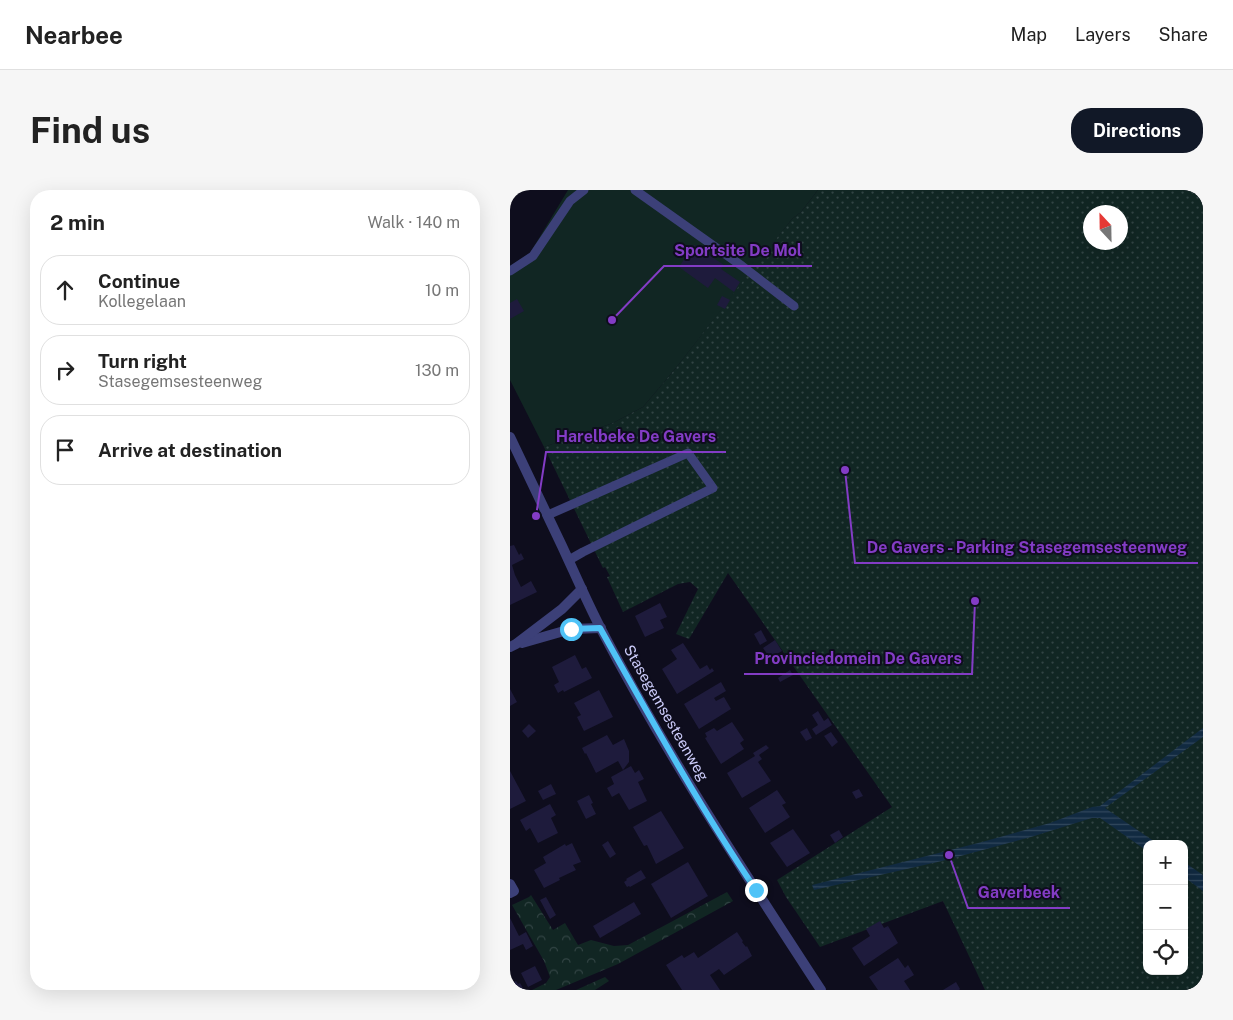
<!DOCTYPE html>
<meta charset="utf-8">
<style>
:root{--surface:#fff;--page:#f6f6f6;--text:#222;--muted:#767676;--line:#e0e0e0;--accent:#111827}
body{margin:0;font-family:"Public Sans",sans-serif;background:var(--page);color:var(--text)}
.controls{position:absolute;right:15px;bottom:15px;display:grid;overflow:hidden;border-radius:10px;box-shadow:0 5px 20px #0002}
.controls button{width:45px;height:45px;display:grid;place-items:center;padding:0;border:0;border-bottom:1px solid var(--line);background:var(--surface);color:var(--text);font:25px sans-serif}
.compass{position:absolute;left:573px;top:15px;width:45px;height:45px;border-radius:50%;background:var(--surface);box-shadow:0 5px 20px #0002;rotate:338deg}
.stop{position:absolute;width:15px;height:15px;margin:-11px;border:4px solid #4fc3f7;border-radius:50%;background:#fff}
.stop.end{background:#4fc3f7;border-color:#fff;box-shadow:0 1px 5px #0008}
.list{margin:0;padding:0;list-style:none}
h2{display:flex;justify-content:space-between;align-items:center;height:65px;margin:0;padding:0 20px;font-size:21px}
h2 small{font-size:16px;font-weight:400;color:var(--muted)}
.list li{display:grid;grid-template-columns:32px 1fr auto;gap:15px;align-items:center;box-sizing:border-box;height:70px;margin:0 10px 10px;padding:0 10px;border:1px solid var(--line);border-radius:20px}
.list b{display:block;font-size:19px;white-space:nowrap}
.list p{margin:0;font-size:16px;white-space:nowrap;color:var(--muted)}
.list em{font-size:16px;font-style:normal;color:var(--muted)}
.icon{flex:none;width:28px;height:28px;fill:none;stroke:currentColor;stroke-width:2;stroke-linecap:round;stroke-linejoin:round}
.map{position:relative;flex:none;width:693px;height:800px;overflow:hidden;border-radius:20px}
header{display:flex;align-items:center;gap:30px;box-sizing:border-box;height:70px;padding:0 25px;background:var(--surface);border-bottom:1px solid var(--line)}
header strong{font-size:24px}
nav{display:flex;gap:28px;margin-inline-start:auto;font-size:18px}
.intro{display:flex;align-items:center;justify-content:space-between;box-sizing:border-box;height:120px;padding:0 30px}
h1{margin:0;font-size:35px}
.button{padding:12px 22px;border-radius:20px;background:var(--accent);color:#fff;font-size:18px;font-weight:700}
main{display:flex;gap:30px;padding:0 30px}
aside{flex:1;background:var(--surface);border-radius:20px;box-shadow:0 5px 20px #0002}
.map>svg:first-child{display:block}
</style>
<header>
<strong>Nearbee</strong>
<nav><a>Map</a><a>Layers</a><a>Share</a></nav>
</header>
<div class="intro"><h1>Find us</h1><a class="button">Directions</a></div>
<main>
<aside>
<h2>2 min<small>Walk · 140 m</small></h2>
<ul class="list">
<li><svg class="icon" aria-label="ahead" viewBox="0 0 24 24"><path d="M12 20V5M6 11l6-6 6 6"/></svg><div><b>Continue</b><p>Kollegelaan</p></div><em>10 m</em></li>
<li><svg class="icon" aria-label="right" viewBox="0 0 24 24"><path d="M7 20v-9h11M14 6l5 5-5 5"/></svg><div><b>Turn right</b><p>Stasegemsesteenweg</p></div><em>130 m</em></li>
<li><svg class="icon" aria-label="arrive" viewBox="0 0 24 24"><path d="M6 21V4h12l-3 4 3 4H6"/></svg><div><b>Arrive at destination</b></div></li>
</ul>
</aside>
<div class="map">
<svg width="693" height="800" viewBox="0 0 693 800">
<defs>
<pattern id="forest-crowns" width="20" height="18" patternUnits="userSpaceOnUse" patternTransform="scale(1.25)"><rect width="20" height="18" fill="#112623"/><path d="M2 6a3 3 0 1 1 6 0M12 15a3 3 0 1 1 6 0" fill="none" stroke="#324444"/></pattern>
<pattern id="park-dots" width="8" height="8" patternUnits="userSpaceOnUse" patternTransform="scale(1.25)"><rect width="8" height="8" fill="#112623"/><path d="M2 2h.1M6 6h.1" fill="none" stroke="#324444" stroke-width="1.8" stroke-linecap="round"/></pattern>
<pattern id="water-rules" width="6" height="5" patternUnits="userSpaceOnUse" patternTransform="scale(1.25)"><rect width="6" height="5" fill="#112a41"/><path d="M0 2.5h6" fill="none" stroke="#32485d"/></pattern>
</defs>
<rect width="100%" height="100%" fill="#0e0d1d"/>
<!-- grass -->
<path fill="#112623" d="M58,0H308L291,22L282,29L166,178L133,217L103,233L34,257L0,190V76L20,63Z"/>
<!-- forest -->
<g fill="url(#forest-crowns)">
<path d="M217,702L223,711L108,774L46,800H22L36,793L40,787L34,771L2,715L19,707L21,705L43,740L55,733L68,755L81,750L104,756L118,755Z"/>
<path d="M95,787L99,791L85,800H66Z"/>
</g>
<!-- park -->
<path fill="url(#park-dots)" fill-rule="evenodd" d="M308,0H693V800H475L433,711L310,757L276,707L267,690L382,617L218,383L179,449L166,444L188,399L180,392L168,394L113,422L97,387L100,386L95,377L93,378L34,257L103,233L133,217L166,178L240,82L282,29L291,22ZM580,22H610V52H580ZM637,654H674V781H637Z"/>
<!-- water -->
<g fill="url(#water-rules)">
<path d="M693,538V547L595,618L648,654H637V661L590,628H582L521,647L432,671L304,700L302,695L472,652L540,633L582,617L590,616Z"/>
<path d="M674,672L693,685V701L674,687Z"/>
</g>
<!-- building -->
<g fill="#1e1b3c">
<path d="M184,55L214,75L211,79L230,92L224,102L205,88L198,98L169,77Z"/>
<path d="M212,106L220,110L215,119L207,115Z"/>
<path d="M7,109L14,121L0,129V113Z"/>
<path d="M4,355L9,365L11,363L14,369L2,375L5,385L11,397L21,391L27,402L0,415V356Z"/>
<path d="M150,413L157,427L150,430L154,438L135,447L125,426Z"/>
<path d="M251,440L257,451L250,455L244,444Z"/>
<path d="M265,450L272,461L260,468L253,458Z"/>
<path d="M173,453L190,479L197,475L200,480L202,478L204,481L167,504L152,479L167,469L161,460Z"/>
<path d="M65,465L72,479L76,477L82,488L54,502L53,500L48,503L44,495L49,492L42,477Z"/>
<path d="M280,480L283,485L270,492L268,488Z"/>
<path d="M211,492L216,501L204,508L206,511L214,507L221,519L189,539L174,514Z"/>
<path d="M0,499L7,512L0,516Z"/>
<path d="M89,500L103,527L74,541L67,527L71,525L64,513Z"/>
<path d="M308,521L314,531L318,528L322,535L306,545L302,539L308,535L302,525Z"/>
<path d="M222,532L234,550L230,553L234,559L211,574L195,548L197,547L195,543L204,538L207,541Z"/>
<path d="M19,534L26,541L18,548L12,541Z"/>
<path d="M297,538L302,548L296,551L290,542Z"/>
<path d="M321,542L328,552L322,557L314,546Z"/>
<path d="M97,545L103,555L114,549L119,561V572L113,580L108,571L86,583L76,563L75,564L72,558Z"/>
<path d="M256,555L259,558L249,565L252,569L248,572L261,591L232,608L217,583L245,566L243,563Z"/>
<path d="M121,576L125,583L129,580L134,589L128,592L137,611L119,620L109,603L102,607L97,598L104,594L101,587Z"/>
<path d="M0,581L16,611L0,619Z"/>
<path d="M41,594L46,604L33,610L28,601Z"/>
<path d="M349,599L353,606L346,609L342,602Z"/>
<path d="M267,600L276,613L272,615L280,627L255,643L239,618Z"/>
<path d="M79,605L83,613L81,614L86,624L76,629L67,611Z"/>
<path d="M40,614L46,625L41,628L48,643L28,653L20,638L16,641L10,630Z"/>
<path d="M151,621L174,658L146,674L137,655L134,656L123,637Z"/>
<path d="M283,639L300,663L277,677L260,653Z"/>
<path d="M329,640L333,647L325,653L320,645Z"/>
<path d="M98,651L106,664L100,668L92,655Z"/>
<path d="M62,653L71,672L63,675L66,680L49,688L50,690L34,698L24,680L36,673L33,667L55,654L56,656Z"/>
<path d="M178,672L198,706L161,728L141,694Z"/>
<path d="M131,680L136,688L120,697L119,696L117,697L114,692L117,690L116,689Z"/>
<path d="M36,707L46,725L40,729L30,710Z"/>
<path d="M124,712L131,724L90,748L83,736Z"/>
<path d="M0,728L9,746L16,742L23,756L16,760L13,754L0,760Z"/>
<path d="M370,731L374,738L378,736L388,753L354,776L342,758L360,746L356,739Z"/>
<path d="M227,742L233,751L232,752L236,757L237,756L242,766L214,785L209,779L200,785L210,800H172L156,775L172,765L174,768L184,762L188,768Z"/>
<path d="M388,768L395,778L398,775L404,785L394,791L400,800H368L359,787Z"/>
<path d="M25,776L32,790L18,797L11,783Z"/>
<path d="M6,791L8,794L10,793L14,800H3L0,794Z"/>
<path d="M446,792L450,799L449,800H433Z"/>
</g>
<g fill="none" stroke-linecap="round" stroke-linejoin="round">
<!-- service -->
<g stroke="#3c4078" stroke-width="9">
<path d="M125,0L232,76L284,116"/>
<path d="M0,81L23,66L60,11L74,0"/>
<path d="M38,325L178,263L203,298L73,362L59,370"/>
</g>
<!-- minor -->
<g stroke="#3c4078" stroke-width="10">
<path d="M12,453L61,439L91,438"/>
<path d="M0,457L6,454L52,419L72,399"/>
<path d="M0,694L4,701L0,703"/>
</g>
<!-- tertiary -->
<path stroke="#3c4078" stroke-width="10" d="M0,247C18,284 35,320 52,356C65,384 77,412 91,439C156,564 234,682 311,800"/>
</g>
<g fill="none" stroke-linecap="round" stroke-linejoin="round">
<!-- route -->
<path stroke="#4fc3f7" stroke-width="6" d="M61,439L90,438C140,527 189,616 246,700"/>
</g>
<g text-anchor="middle" stroke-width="4" stroke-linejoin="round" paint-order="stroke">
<!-- street labels -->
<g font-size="15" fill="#cdcdfb" stroke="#0e0d1d">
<text transform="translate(156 523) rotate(60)" y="5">Stasegemsesteenweg</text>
</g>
</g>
<!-- callouts -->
<path fill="none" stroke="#833cc5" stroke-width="2" d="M102 130L154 76H302M26 326L36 262H216M335 280L345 373H688M465 411L462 484H234M439 665L458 718H560"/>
<g fill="#833cc5" stroke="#0e0d1d" stroke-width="2">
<circle cx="102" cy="130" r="5"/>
<circle cx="26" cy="326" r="5"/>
<circle cx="335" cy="280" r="5"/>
<circle cx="465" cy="411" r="5"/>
<circle cx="439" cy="665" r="5"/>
</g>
<g font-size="16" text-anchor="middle" font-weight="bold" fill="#833cc5" stroke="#0e0d1d" stroke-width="4" stroke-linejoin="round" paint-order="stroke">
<text x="228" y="66">Sportsite De Mol</text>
<text x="126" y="252">Harelbeke De Gavers</text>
<text x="517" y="363">De Gavers - Parking Stasegemsesteenweg</text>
<text x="348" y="474">Provinciedomein De Gavers</text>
<text x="509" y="708">Gaverbeek</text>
</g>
</svg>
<div class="controls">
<button>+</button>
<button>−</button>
<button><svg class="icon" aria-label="locate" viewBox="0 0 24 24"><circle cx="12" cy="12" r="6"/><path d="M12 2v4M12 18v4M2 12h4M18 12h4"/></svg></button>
</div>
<svg class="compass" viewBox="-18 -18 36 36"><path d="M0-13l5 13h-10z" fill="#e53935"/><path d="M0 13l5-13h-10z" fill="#767676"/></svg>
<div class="stop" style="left:61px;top:439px"></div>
<div class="stop end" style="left:246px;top:700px"></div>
</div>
</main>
